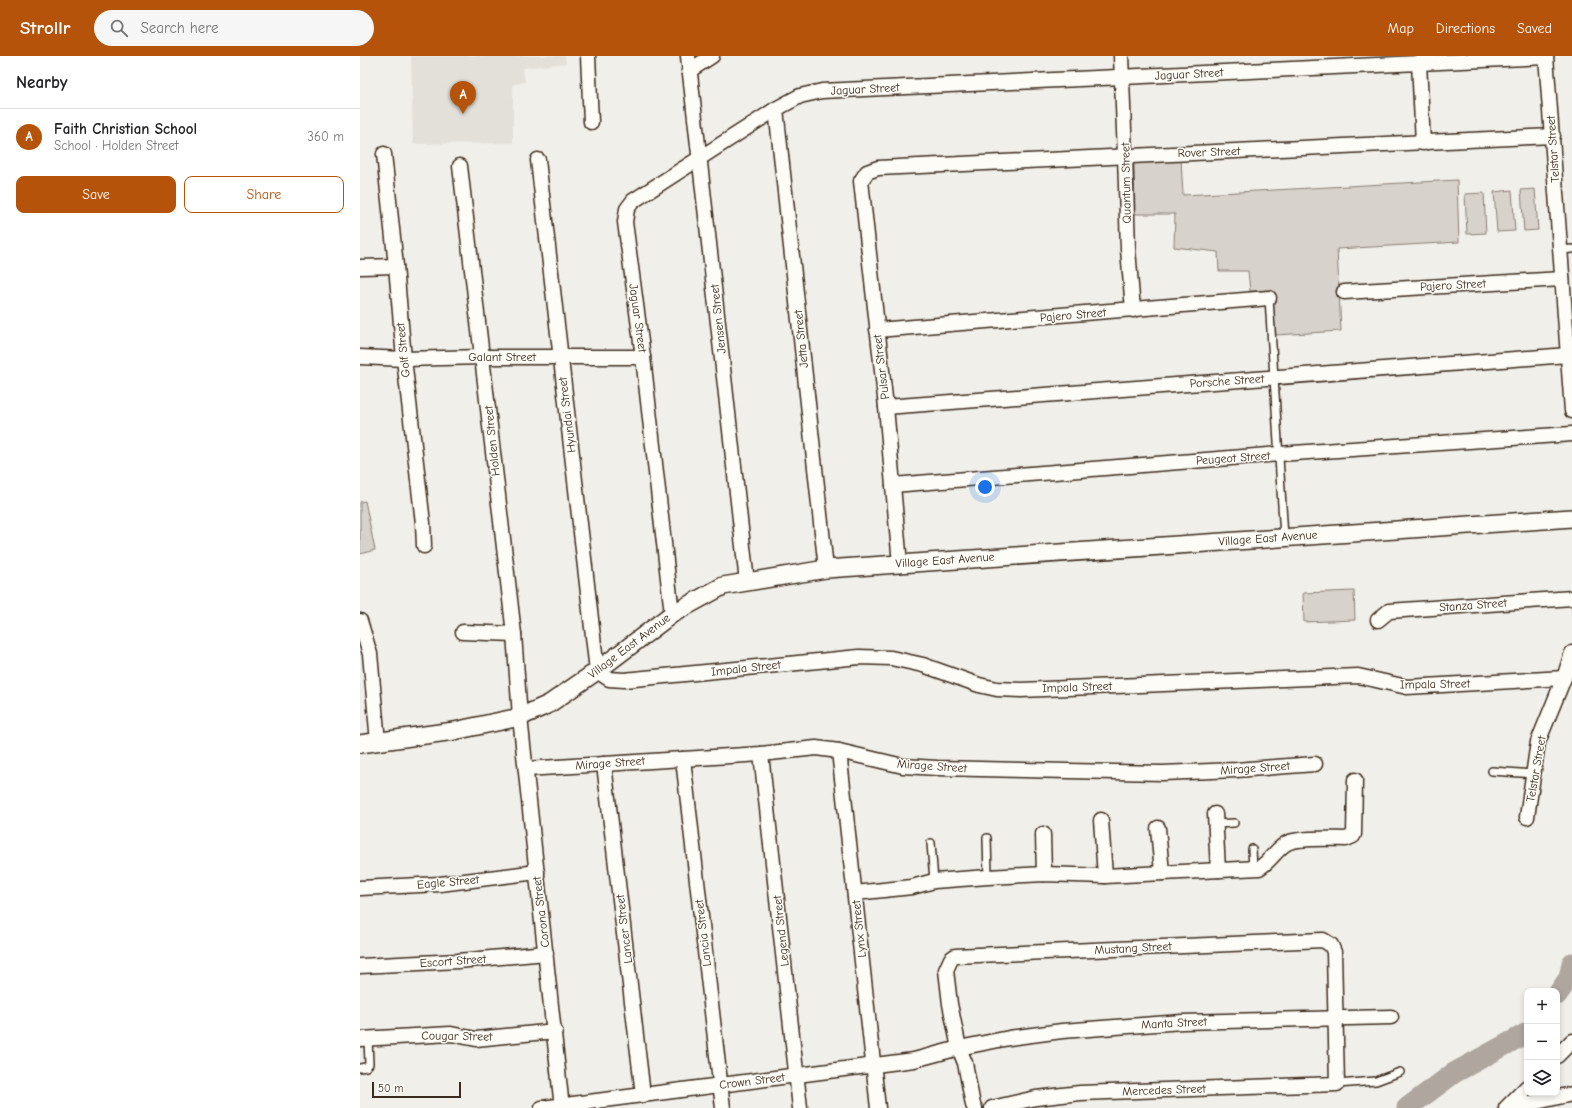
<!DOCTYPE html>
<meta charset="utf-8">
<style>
:root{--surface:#fff;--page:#f6f6f6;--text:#202124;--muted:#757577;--line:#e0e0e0;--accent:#b45309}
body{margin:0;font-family:"Comic Neue",sans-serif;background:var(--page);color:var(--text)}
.controls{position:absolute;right:12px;bottom:12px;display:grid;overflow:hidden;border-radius:8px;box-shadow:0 2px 6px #0003}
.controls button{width:36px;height:36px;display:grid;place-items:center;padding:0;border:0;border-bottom:1px solid var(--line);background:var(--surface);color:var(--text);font:20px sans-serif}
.scale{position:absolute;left:12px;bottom:10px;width:89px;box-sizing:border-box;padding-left:4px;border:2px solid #3b2a1e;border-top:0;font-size:11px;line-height:14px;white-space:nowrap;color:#3b2a1e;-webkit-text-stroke:3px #fdfcf7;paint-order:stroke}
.you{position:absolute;left:625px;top:431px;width:14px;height:14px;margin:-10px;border:3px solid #fff;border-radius:50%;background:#1a73e8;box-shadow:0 0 0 6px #1a73e833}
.badge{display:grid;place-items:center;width:26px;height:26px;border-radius:50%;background:var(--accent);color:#fff;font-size:13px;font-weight:700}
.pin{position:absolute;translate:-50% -33px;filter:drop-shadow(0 1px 2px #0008)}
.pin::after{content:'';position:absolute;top:21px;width:14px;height:12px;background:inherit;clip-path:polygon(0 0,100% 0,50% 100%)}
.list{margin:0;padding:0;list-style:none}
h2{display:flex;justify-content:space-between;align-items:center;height:52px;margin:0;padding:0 16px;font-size:17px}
h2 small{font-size:13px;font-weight:400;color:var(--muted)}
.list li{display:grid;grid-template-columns:26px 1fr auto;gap:12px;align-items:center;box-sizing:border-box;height:56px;padding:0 16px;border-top:1px solid var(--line)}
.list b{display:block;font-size:15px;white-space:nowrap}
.list p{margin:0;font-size:13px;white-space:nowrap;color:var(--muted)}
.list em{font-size:13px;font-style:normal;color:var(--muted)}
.actions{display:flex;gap:8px;padding:12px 16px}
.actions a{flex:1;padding:9px 0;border:1px solid var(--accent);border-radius:8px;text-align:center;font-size:14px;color:var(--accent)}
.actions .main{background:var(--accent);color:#fff}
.icon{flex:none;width:22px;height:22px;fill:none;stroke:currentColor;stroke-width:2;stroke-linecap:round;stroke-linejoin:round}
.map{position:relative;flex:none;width:1212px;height:1052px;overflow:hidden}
header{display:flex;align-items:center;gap:24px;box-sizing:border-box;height:56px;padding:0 20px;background:var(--accent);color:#fff}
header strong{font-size:19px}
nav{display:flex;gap:22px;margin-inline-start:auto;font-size:14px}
.search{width:280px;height:36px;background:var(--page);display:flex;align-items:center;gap:10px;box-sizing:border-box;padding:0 14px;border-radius:22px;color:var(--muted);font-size:15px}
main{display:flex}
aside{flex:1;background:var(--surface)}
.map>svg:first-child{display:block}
</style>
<header>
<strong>Strollr</strong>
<div class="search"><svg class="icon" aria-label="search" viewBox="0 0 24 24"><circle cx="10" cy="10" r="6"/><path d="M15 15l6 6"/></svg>Search here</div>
<nav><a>Map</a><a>Directions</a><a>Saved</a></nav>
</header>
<main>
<aside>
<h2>Nearby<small></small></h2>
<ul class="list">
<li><span class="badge">A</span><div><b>Faith Christian School</b><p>School · Holden Street</p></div><em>360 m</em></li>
</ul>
<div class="actions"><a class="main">Save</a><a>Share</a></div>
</aside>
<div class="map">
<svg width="1212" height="1052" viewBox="0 0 1212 1052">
<rect width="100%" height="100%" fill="#f1efea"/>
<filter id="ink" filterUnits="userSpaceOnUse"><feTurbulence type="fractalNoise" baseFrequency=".025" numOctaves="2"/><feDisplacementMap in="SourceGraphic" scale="8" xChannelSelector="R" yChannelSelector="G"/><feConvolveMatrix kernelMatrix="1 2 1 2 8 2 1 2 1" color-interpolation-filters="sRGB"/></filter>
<g filter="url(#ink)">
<!-- built -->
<path fill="#e3e0da" d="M51,0H205L206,7L163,12L165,26L153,29V87L53,88Z"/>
<!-- green -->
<g fill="#d7d2cc" stroke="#897e75">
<path d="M821,104L823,139L1097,124L1099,186L977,193L981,275L916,279L911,234L890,235L888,215H859L858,196L814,191L815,158H775L774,106Z"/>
<path d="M1175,133L1178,174L1164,175L1161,134Z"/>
<path d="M1152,134L1155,175L1137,176L1134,136Z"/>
<path d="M1124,137L1126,177L1107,178L1105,138Z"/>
<path d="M5,445L15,494L0,498V446Z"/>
<path d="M994,535L995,564L944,566L943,537Z"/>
</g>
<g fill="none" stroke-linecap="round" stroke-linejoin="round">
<!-- river -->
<g stroke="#aea69f" stroke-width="21">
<path d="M1197,939L1209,922L1212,907"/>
<path d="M1047,1052L1094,1017L1167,977"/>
</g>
<!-- service casing -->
<g stroke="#3b2a1e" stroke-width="10">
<g id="service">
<path d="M1200,194L1212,193"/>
<path d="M909,242L924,481"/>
<path d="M1132,715L1174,718"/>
<path d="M856,768L874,767"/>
<path d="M627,782L628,821"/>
<path d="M571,787L574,825"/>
<path d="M892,793L893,813"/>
<path d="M0,1012L6,1011L9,1008L8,982"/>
<path d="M977,1028L1016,1025L1040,1016"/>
</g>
</g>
<!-- minor casing -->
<g stroke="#3b2a1e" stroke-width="17">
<g id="minor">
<path d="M228,0L231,66"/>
<path d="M328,0L387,526"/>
<path d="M761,0L765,99L768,193L773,254"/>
<path d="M1186,0L1212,355"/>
<path d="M1059,7L1063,87"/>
<path d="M329,15L352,0"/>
<path d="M416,53L466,513"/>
<path d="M24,98L36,210L44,303L63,467L64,490"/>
<path d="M178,104L237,615L249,623L264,624L499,601L531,602L563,609L619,629L637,633L661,634L998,620L1047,631L1204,622"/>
<path d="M100,110L154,578L160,661L202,1052"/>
<path d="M0,211L36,210"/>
<path d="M984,236L1202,223"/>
<path d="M517,274L909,242"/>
<path d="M0,301L44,303L122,301H283"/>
<path d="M526,351L1208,299"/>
<path d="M533,429L919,398L1212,378"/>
<path d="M540,508L526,351L501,125L507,116L518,112L1193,80"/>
<path d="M312,558L283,301L265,166L267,153L273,145L416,53L440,40L462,35L1186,1"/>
<path d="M1018,564L1029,555L1212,542"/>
<path d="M0,565L10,598L18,686"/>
<path d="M103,576L154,578"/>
<path d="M479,695L518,1052"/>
<path d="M401,698L440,1052"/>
<path d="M323,703L363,1052"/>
<path d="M244,708L283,1039"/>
<path d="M166,713L401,698L456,692L479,695L543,710L577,712L802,717L876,714L955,708"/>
<path d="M855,758L858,814"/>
<path d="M1167,761L1178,686L1204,622L1212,597"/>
<path d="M741,764L745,820"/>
<path d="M798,772L802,817"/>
<path d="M683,778L684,818"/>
<path d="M0,832L80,828L177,816"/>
<path d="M495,837L552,831L574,825L628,821L684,818L745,820L899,812C910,806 916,793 927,787C939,781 972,783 986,783L993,780L994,778L995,724"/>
<path d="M0,910L98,905L186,897"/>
<path d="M0,983L91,978L116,983L195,975"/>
<path d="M1197,1000L1212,985"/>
<path d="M182,1052L554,1004L599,992L649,982L702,975L822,966L1031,961"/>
<path d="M615,1052L613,1049L605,1007L599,992L590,948L586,914L591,903L595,900L963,884L971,889L974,896L977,1028L720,1037L676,1042L632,1052"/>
<path d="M1146,1052L1167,1031"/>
<path d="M1149,1052L1212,1038"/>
</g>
</g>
<!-- tertiary casing -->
<g stroke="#3b2a1e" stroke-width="20">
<path id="tertiary" d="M0,688L94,675L160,661L189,648L237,615L312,558L363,530L466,513L1212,462"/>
</g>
<!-- service -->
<use href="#service" stroke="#fdfcf7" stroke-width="7"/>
<!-- minor -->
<use href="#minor" stroke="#fdfcf7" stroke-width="14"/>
<!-- tertiary -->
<use href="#tertiary" stroke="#fdfcf7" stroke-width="17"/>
</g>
</g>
<g text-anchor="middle" stroke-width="3" stroke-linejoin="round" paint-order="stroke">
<!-- street labels -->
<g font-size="12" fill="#3b2a1e" stroke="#fdfcf7">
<text transform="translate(829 18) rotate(-3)" y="4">Jaguar Street</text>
<text transform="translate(505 33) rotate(-3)" y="4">Jaguar Street</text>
<text transform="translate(1193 93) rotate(-94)" y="4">Telstar Street</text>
<text transform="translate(849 96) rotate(-2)" y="4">Rover Street</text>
<text transform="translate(766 127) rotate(-91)" y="4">Quantum Street</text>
<text transform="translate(1093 229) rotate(-3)" y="4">Pajero Street</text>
<text transform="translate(713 259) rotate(-5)" y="4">Pajero Street</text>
<text transform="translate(278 262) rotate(82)" y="4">Jaguar Street</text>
<text transform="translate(358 263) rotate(-96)" y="4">Jensen Street</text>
<text transform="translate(441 283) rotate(-96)" y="4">Jetta Street</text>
<text transform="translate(43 294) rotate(-96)" y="4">Golf Street</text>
<text x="142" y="305">Galant Street</text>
<text transform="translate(521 311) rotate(-97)" y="4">Pulsar Street</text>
<text transform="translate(867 325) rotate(-4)" y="4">Porsche Street</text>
<text transform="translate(207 359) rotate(-97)" y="4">Hyundai Street</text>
<text transform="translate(132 385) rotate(-96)" y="4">Holden Street</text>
<text transform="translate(873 402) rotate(-4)" y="4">Peugeot Street</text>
<text transform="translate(908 482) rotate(-4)" y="4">Village East Avenue</text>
<text transform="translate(585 504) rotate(-4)" y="4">Village East Avenue</text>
<text transform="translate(1113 549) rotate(-4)" y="4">Stanza Street</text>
<text transform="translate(269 590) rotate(-37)" y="4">Village East Avenue</text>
<text transform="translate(386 612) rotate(-6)" y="4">Impala Street</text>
<text transform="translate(1075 628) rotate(-1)" y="4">Impala Street</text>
<text transform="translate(717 631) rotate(-2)" y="4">Impala Street</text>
<text transform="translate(250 707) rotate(-4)" y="4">Mirage Street</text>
<text transform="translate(572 710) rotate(4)" y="4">Mirage Street</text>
<text transform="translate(895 712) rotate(-4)" y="4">Mirage Street</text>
<text transform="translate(1176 713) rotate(-80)" y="4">Telstar Street</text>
<text transform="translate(88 826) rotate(-5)" y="4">Eagle Street</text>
<text transform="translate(181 856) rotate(-97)" y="4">Corona Street</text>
<text transform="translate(264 873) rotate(-97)" y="4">Lancer Street</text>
<text transform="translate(499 873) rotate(-96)" y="4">Lynx Street</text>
<text transform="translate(421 875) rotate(-96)" y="4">Legend Street</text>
<text transform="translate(343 877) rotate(-97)" y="4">Lancia Street</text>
<text transform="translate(773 892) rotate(-3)" y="4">Mustang Street</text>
<text transform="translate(93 905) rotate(-4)" y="4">Escort Street</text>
<text transform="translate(814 967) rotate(-3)" y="4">Manta Street</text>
<text transform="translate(97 980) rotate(1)" y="4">Cougar Street</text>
<text transform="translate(392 1025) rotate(-7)" y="4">Crown Street</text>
<text transform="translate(804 1034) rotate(-2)" y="4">Mercedes Street</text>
</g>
</g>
</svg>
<div class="controls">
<button>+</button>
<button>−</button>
<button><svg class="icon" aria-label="layers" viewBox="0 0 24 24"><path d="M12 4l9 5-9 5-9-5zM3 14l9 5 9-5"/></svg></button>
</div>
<div class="scale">50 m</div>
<div class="you"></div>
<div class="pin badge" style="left:103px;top:58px">A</div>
</div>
</main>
